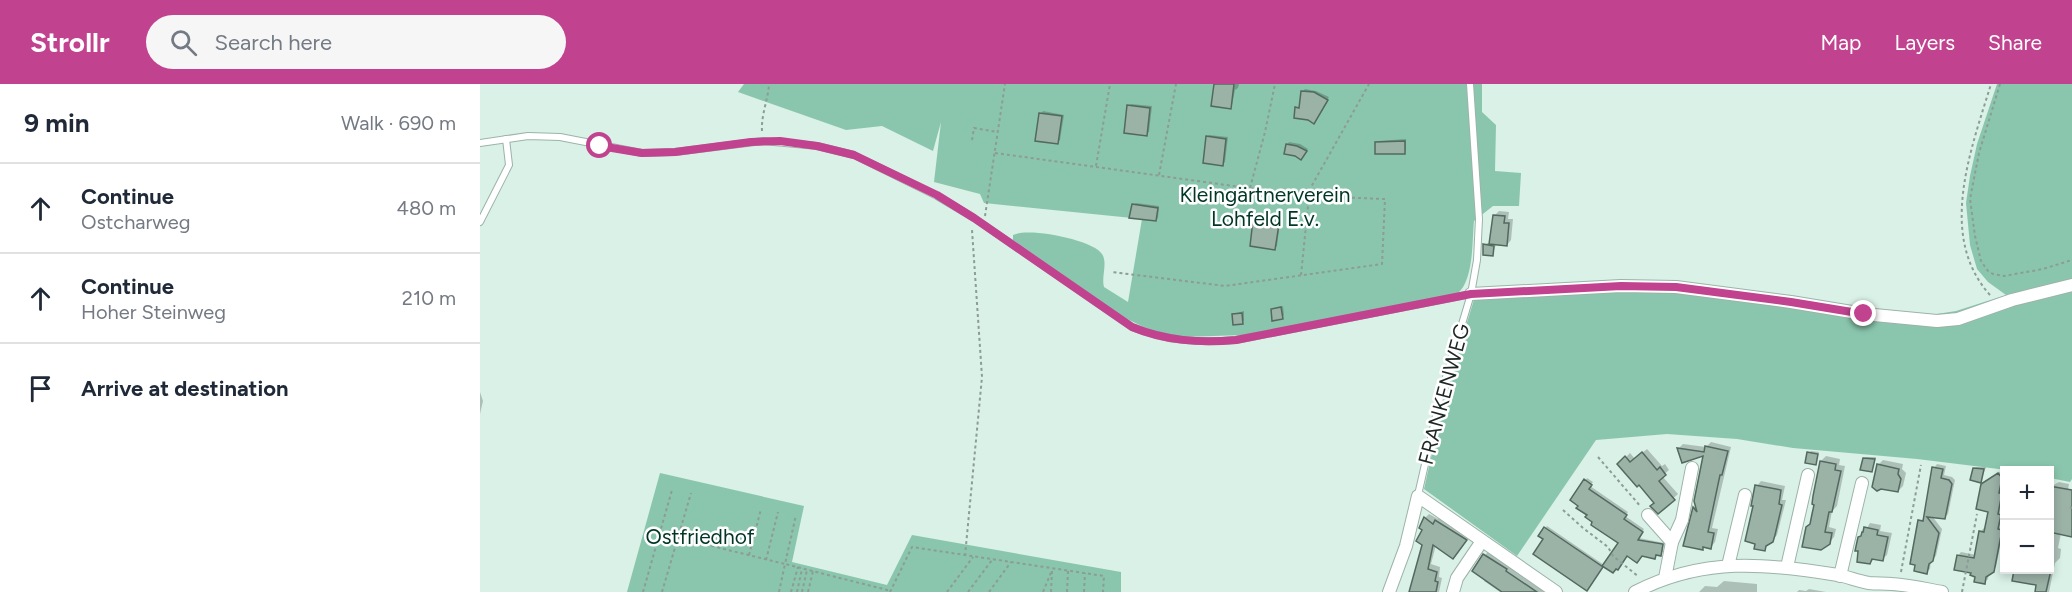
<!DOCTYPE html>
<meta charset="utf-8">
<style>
:root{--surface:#fff;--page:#f6f6f7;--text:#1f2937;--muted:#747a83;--line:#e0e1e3;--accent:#c1428f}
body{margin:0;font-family:Figtree,sans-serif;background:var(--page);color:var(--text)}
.controls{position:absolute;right:18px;bottom:18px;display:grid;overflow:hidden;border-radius:0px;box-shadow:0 3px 9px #0003}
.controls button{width:54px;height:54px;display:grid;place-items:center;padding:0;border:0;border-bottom:2px solid var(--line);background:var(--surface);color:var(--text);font:30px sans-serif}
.stop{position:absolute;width:18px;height:18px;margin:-14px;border:4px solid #c1428f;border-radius:50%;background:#fff}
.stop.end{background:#c1428f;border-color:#fff;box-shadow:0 2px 6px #0008}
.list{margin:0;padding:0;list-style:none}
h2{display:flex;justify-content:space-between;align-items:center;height:78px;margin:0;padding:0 24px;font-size:26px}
h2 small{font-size:20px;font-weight:400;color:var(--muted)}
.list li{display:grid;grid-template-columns:39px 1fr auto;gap:18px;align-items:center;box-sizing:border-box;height:90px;padding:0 24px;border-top:2px solid var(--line)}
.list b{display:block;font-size:22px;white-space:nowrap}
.list p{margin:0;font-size:20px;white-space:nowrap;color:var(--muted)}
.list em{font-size:20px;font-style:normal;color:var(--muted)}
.icon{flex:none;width:33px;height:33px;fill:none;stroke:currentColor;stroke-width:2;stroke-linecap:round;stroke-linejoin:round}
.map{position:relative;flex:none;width:1592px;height:508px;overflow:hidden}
header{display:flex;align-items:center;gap:36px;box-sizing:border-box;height:84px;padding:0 30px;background:var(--accent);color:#fff}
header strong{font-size:28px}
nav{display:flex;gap:33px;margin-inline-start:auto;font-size:21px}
.search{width:420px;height:54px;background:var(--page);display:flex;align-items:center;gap:15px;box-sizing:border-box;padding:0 21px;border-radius:33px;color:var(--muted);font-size:22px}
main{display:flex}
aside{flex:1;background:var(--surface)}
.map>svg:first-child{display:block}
</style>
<header>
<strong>Strollr</strong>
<div class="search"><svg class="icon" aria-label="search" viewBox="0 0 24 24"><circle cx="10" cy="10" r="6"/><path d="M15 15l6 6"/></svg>Search here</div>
<nav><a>Map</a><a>Layers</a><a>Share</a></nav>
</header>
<main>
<aside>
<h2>9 min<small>Walk · 690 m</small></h2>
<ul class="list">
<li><svg class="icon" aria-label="ahead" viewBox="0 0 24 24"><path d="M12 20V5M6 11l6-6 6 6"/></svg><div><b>Continue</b><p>Ostcharweg</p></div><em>480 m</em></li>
<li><svg class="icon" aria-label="ahead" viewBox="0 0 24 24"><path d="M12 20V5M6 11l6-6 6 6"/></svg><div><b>Continue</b><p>Hoher Steinweg</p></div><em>210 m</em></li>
<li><svg class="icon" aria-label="arrive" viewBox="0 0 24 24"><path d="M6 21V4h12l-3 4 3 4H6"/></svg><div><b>Arrive at destination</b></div></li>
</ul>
</aside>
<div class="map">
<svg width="1592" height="508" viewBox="0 0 1592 508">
<rect width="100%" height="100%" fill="#d9f1e6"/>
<!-- green -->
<g fill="#8ac6ad">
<path d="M264,0H1002V28L1016,41L1015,87L1041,89L1039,122H1013L994,137C992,157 994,197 977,210L819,242L763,251L704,253L672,247L645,234L533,156V151C549,143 613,156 622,170C628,179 621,193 624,203L648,218L662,135L504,119L500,110L454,98L461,38L453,67L402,42L366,46L258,8Z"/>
<path d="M1517,0H1592V395L1590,398L1570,394V386H1527L1437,375L1313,364L1257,355L1187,350L1116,356L1037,472L944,405L965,311L996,209L1125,202L1444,232L1476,227L1526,211L1508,198L1497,185L1490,161L1486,119L1490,92L1497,60Z"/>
<path d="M180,389L324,422L312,478L407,501L432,451L641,488V508H147Z"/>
</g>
<!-- shadow -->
<g fill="#0003">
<path d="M735,0H759L758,4L755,6L752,21L750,23Z"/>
<path d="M825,5L836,7L849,13L836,36L817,24L821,22L823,7Z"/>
<path d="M651,20L672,22L669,48L666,50L649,22Z"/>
<path d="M563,27L584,31L580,56L578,58L561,30Z"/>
<path d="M729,51L748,53L745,78L743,80L727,53Z"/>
<path d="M926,55V66L924,69L896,59L898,57Z"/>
<path d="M809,58L820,60L828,65L823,72L807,61Z"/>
<path d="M656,119L679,122L678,134L676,136L653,121Z"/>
<path d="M1019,127L1029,128L1028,135H1033L1031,156L1027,161L1016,160L1013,170L1005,161L1007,159H1010L1015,131Z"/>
<path d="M777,135L800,138L797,162L795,164L775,137Z"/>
<path d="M803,222L804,231L802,234L792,226Z"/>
<path d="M764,227V236L762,239L753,230Z"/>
<path d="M0,308L3,317L0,330Z"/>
<path d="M1231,358L1251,363L1232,444L1238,445L1235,458L1231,463L1225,462L1222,464L1205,461L1214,423L1217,421L1225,370L1203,377L1199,364L1203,360L1226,363Z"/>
<path d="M1167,365L1182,382L1185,380L1189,386L1182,392L1198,410L1178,428L1176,418L1139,380L1150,369L1155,375Z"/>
<path d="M1331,367L1339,368L1335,380L1329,369Z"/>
<path d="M1346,372L1360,375L1359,381L1365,382L1357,422L1352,427L1349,443L1356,445L1354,453L1349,459L1332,440L1341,377Z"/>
<path d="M1386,373H1396L1392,387L1384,375Z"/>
<path d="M1403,376L1423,380L1422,385L1426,389L1423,402L1418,407L1398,381Z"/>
<path d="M1457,380L1466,382L1464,391L1472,393L1475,396L1468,430L1464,434L1452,432L1462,445L1456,472L1451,476L1450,485L1446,488L1440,437L1445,434L1454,384Z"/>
<path d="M1496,383H1506L1501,397L1494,385Z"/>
<path d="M1522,386L1524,391L1521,406H1524L1520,427H1524L1521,442L1524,443L1516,483L1509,489L1508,495L1504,499L1478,472L1481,468L1496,471L1500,448L1504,444L1506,445L1510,426L1502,401Z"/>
<path d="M1107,394L1113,398L1110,402L1148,428L1145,432L1164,445L1159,454L1184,459L1183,468L1180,470H1177L1175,473L1162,471L1157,477L1147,471L1139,482L1133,488L1123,481L1107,505L1055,470L1066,455L1060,451L1067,442L1124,481L1140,459L1113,440L1114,438L1107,433L1109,431L1098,424L1100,421L1092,416Z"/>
<path d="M1281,397L1305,402L1302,416H1306L1297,451L1284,465L1275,421L1277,402Z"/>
<path d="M1579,398L1589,400L1583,435L1592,436V451L1581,449L1578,464L1581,465L1580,474L1575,479L1569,508H1556L1558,500L1534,496L1536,486H1570V403Z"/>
<path d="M949,430L958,435L961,432L990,451L979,466L956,461L951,480L960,483L959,493L962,494L959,508H931L944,460L945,434Z"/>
<path d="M1390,439L1401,441L1400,447L1412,449L1407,471L1402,475L1395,474L1390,479L1383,451Z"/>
<path d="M1009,466L1071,508H1020L1004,497L1006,495L994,487Z"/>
<path d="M1244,497L1277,500V508H1219L1225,502L1237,503Z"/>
<path d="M1329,505L1346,508H1317L1319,506L1326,507Z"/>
</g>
<!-- building -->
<g fill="#9bb2a7" stroke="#53695f" stroke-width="1.5">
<path d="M734,0H754L751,25L731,22Z"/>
<path d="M821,7L834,8L848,16L834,40L828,36L814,34L815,23L819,24Z"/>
<path d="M647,21L670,24L667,52L644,49Z"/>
<path d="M559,29L582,32L578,60L555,57Z"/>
<path d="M726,52L746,55L743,82L723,79Z"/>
<path d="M925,57V70H895V58Z"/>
<path d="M806,60L817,62L827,67L821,76L815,72L804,70Z"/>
<path d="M652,120L678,124L676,137L649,134Z"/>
<path d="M1013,131L1025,132L1024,139H1029L1027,162L1009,160Z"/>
<path d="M773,136L799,140L795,166L770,162Z"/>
<path d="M1003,160L1014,162L1013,172L1003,171Z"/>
<path d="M801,223L803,235L792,237L791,225Z"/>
<path d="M762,229L763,240L753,241L752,230Z"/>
<path d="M1225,362L1248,367L1242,391H1240L1228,448L1234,449L1231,465L1223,463V466L1203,462L1213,423L1217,428L1214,417L1223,372L1202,379L1197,364L1224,368Z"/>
<path d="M1162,368L1177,386L1180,383L1186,391L1179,397L1195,416L1178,430L1170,422L1174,419L1159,401L1157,403L1137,380L1145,372L1150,378Z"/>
<path d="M1327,368L1338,370L1336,381L1325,379Z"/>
<path d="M1383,374L1395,375L1392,388L1380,386Z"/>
<path d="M1340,377L1356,380L1355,386L1361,387L1352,428H1349L1345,448L1352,449L1350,460L1341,466L1322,463L1326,443L1330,440L1332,430L1334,421L1332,420L1333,412Z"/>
<path d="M1397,380L1419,385L1418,390L1421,395L1418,408L1401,405L1397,407L1392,403Z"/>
<path d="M1452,383L1463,385L1461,394L1469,396L1472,400L1465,435L1447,433L1459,449L1453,477L1449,480L1447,490L1434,487L1435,481L1430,480L1438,436L1443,437Z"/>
<path d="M1493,384L1504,385L1501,399L1490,396Z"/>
<path d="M1518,389L1522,394L1519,409H1522L1518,430L1521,431L1518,445L1522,446L1514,488L1506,493L1505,500L1494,498L1495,493L1490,491L1491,489L1474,486L1477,471L1494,474L1499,447L1504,448L1508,428L1496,425L1501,400Z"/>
<path d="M1104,395L1112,401L1109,405L1147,431L1144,435L1163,448L1158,456L1183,460L1181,472L1176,471L1175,475L1162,472L1157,479L1147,472L1138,486L1136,485L1133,489L1122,482L1138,459L1111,441L1112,438L1105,433L1107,431L1096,424L1098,422L1090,416Z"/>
<path d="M1275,401L1301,406L1299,420L1302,421L1295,451L1293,458L1286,462L1285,467L1274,465L1275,460L1265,457L1273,422H1271Z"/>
<path d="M1569,402L1592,406V453L1569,448Z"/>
<path d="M944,433L953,440L955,436L987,456L973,475L953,461L948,485L957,488L955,497L958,498L956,508H929L942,461L936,457L942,446L939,444Z"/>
<path d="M1064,443L1123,483L1107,507L1053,470L1063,455L1058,452Z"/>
<path d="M1384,443L1398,446L1397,451L1408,453L1403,477L1392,475L1390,480L1377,478L1378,467H1375L1378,453L1381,452L1382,448H1383Z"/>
<path d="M1003,470L1027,485L1026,487L1057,508H1022L992,487Z"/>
<path d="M1534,486H1571L1566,508H1555L1556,501L1532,497Z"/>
</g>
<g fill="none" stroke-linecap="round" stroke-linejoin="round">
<!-- lane casing -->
<g stroke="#9cb3a9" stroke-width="8">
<g id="lane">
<path d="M0,59L48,52L80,53L162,69L195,68L283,57L337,62L374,71L457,112L494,134L652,243C686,257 719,259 756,256L991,210"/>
<path d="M0,138L29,81L26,55"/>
<path d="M938,411L961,310L991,210L997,176L999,135L990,0"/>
</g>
</g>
<!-- street casing -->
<g stroke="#9cb3a9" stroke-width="14">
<g id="street">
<path d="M991,210L1141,202L1196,203L1311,218L1384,230L1457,237L1478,235L1532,216L1592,201"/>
<path d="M1168,431L1192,458"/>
<path d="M1248,482L1265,411"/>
<path d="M1307,483L1328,391"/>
<path d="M1360,492L1382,399"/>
<path d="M1185,494L1192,458L1202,436L1212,384"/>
<path d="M909,508L926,462L938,412L1076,508"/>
<path d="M973,508L977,494L1002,457"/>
<path d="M1155,508C1223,473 1285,479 1358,491C1368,493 1378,497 1389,499C1397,500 1404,499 1412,500C1429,501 1446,505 1462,508"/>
</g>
</g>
<!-- path -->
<g stroke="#8b9d95" stroke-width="2" stroke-dasharray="3 3" stroke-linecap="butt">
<path d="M1520,0L1499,69L1490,115L1495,152L1501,177L1508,187L1513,190L1524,192L1563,185L1592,176"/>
<path d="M282,47C281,31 288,16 289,0"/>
<path d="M492,56L494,44L517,48"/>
<path d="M515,69L826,112L905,115L902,180L745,202L632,188"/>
<path d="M616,82L630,0"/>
<path d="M679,91L696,0"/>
<path d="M770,104L785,48L795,0"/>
<path d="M826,112L889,0"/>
<path d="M505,132L525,0"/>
<path d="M821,191L829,112"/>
<path d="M1510,211C1457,152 1491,66 1511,0"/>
<path d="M1118,373L1161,423"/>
<path d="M1590,423L1592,424"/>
<path d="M1083,426L1103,444L1128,463L1133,472L1159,493"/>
<path d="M179,449L305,480L316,431"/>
<path d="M269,471L281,425"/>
<path d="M485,472L502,293L492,146"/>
<path d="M286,476L298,428"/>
<path d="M1421,488L1441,381"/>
<path d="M163,508L192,406"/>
<path d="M182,508L211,409"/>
<path d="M299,508L305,480L411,507"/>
<path d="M311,508L318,483"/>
<path d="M317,508L322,485"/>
<path d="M322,508L327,486"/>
<path d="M328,508L333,487"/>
<path d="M410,508L432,463L624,492L623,508"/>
<path d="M467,508L493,473"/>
<path d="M488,508L512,476"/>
<path d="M509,508L531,478"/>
<path d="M563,508L572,486"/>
<path d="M571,508L572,487"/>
<path d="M587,508L588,487"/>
<path d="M604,508L605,489"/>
<path d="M1482,508L1497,430"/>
</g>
<!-- lane -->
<use href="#lane" stroke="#fff" stroke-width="6"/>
<!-- street -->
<use href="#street" stroke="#fff" stroke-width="12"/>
</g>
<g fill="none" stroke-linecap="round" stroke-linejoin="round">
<!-- route -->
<path stroke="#c1428f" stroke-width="8" d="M120,62L162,69L195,68L271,58L300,57L337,62L374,71L457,111L494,134L652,243C686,257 719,259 756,256L991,210L1141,202L1196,203L1311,218L1384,230"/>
</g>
<g text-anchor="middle" stroke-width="5" stroke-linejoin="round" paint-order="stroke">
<!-- park labels -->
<g font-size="21" fill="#013626" stroke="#fff">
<text x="785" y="118">Kleingärtnerverein<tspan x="785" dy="24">Lohfeld E.v.</tspan></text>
<text x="220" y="460">Ostfriedhof</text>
</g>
<!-- street labels -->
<g font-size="21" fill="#1e2723" stroke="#fff">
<text transform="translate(964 310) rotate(-75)" y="7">FRANKENWEG</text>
</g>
</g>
</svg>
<div class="controls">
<button>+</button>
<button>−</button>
</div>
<div class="stop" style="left:120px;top:62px"></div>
<div class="stop end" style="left:1384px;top:230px"></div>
</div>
</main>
